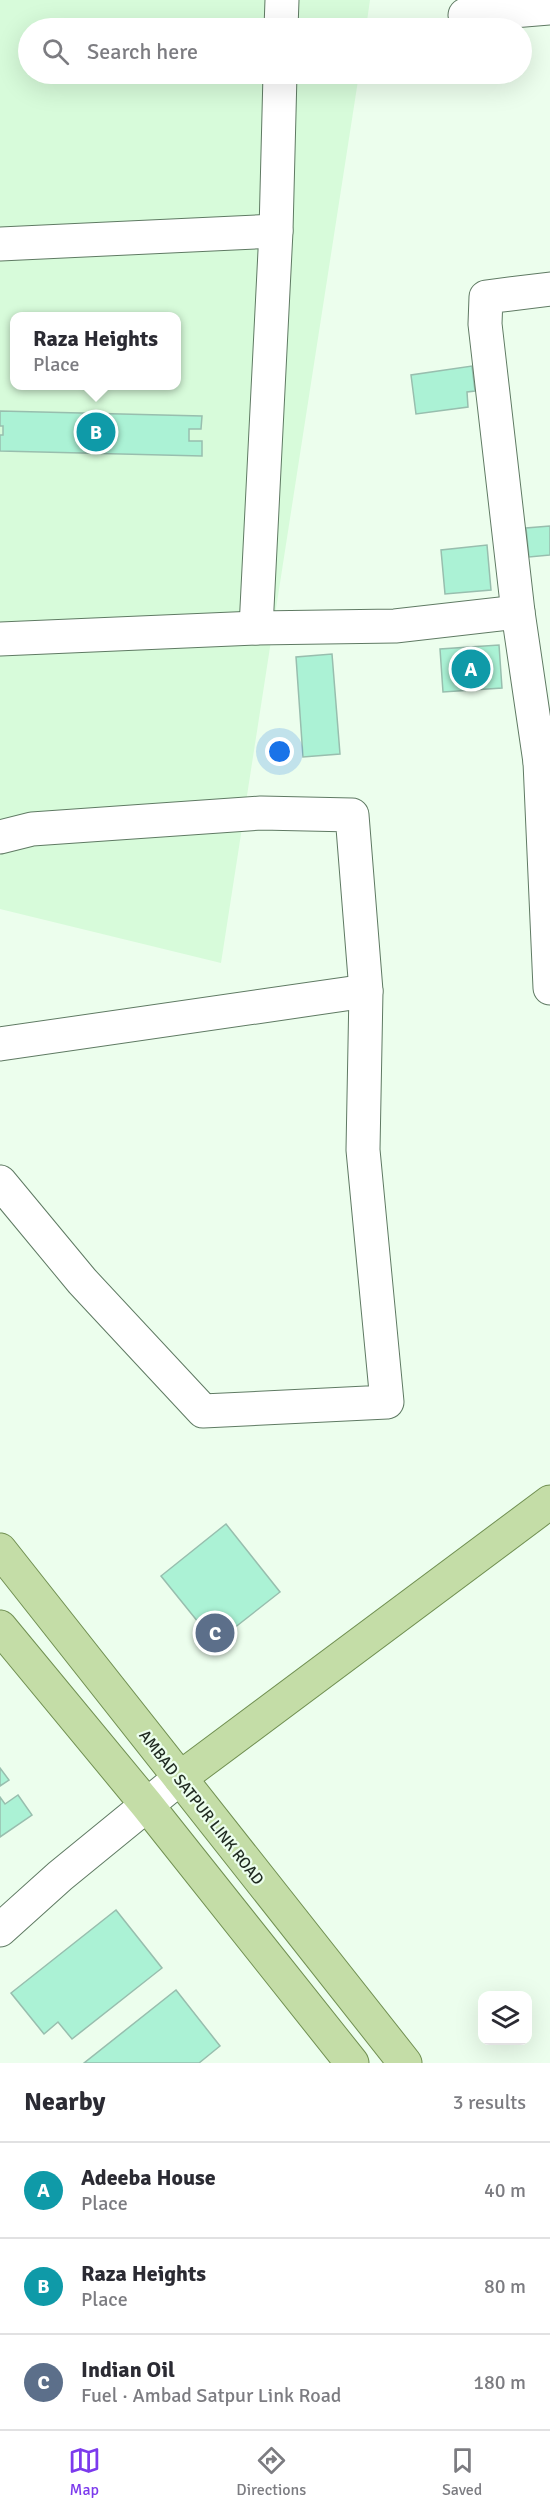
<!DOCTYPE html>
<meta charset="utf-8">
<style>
:root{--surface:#fff;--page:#f7f7f7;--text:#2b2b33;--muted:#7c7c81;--line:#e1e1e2;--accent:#7c3aed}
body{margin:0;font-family:Signika,sans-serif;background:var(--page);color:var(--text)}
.controls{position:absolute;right:18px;bottom:18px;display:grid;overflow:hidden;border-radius:12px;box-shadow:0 6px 24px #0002}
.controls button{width:54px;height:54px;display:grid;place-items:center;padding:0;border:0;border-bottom:2px solid var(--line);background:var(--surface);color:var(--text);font:30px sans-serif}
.you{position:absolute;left:280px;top:752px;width:21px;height:21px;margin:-15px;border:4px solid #fff;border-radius:50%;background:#1a73e8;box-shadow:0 0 0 9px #1a73e833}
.badge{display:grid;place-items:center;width:39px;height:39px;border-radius:50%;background:var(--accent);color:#fff;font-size:20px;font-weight:700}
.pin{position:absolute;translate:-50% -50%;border:3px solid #fff;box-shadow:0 2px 6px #0006}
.popup{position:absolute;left:10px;top:312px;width:171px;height:78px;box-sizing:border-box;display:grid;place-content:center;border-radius:12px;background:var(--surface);filter:drop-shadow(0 2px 4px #0005);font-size:20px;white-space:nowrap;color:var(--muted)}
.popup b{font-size:22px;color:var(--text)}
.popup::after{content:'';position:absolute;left:50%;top:100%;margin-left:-12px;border:12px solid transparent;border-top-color:var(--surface)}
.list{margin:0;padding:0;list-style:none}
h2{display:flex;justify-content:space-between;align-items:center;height:78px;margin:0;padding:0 24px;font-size:26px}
h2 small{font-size:20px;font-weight:400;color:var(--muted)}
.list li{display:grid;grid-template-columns:39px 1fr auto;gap:18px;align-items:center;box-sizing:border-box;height:96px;padding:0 24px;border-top:2px solid var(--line)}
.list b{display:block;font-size:22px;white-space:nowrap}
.list p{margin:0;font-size:20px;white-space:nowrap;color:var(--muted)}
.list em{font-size:20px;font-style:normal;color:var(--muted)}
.icon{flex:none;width:33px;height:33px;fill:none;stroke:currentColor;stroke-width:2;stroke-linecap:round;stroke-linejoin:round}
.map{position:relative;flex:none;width:550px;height:2063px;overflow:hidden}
.search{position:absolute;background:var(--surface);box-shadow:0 6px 24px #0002;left:18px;right:18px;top:18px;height:66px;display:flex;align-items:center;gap:15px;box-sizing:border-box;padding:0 21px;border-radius:33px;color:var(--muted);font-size:22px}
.sheet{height:366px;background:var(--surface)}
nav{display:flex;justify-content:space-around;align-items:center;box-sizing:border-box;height:84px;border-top:2px solid var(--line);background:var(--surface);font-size:16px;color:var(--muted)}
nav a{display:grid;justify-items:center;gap:3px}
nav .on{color:var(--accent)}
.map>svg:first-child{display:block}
</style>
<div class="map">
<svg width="550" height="2063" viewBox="0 0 550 2063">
<rect width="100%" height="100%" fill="#ecfeed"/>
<!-- built -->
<path fill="#d7fbda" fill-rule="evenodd" d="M0,0H370L366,28H28V74H359L221,963L0,909ZM15,316H177V386H15Z"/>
<!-- building -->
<g fill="#abf2d5" stroke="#98beae" stroke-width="1.5">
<path d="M472,366L475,391L467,392L468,407L416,414L411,375Z"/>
<path d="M0,411L202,416L201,429H189V441H202V456L0,451V435H3V426H0Z"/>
<path d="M550,526V555L529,557L526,528Z"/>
<path d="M487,545L491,590L445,594L441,550Z"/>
<path d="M499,645L502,688L443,692L440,649Z"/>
<path d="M332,654L340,754L303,757L296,657Z"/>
<path d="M226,1524L280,1592L215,1643L161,1576Z"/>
<path d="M0,1768L9,1780L0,1786Z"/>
<path d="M18,1795L32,1815L0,1837V1797L5,1804Z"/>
<path d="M116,1910L162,1968L72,2039L58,2022L44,2034L11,1993Z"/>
<path d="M176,1990L220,2046L199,2063H84Z"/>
</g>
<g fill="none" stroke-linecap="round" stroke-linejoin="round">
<!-- minor casing -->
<g stroke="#5f7a63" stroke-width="35">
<g id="minor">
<path d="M465,15L550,8"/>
<path d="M281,28L282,0"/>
<path d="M0,244L276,231"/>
<path d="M550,289L486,297L485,324L518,612L540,762L550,761"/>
<path d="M256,628L276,231L280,74"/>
<path d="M0,639L256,628L395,626L518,612"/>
<path d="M540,762L550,988"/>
<path d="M0,837L32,829L261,813L352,815L366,991L363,1150L387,1402L203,1411L82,1281L0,1182"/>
<path d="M0,1044L366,991"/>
<path d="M0,1930L60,1876L180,1778"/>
</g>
</g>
<!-- major casing -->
<g stroke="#719052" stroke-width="35">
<g id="major">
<path d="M0,1550L405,2063"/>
<path d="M0,1627L147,1805L352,2063"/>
<path d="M180,1778L550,1502"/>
</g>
</g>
<!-- minor -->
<use href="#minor" stroke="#fff" stroke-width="33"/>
<!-- major -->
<use href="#major" stroke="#c4dda7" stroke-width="33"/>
</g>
<g text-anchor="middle" stroke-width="4.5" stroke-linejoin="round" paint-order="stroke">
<!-- street labels -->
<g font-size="16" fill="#1f2a20" stroke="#ecfeed">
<text transform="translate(202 1807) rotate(52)" y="6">AMBAD SATPUR LINK ROAD</text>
</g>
</g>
</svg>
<div class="controls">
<button><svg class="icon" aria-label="layers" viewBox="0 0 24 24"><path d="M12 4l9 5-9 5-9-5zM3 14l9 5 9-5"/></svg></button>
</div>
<div class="you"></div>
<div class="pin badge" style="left:471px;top:669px;background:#0f9aa8">A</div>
<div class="pin badge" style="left:96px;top:432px;background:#0f9aa8">B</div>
<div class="popup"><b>Raza Heights</b>Place</div>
<div class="pin badge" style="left:215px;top:1633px;background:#5c6f8a">C</div>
<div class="search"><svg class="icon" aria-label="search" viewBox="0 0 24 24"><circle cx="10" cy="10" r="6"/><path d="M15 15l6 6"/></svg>Search here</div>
</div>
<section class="sheet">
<h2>Nearby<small>3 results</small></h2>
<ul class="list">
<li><span class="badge" style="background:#0f9aa8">A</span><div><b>Adeeba House</b><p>Place</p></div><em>40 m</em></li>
<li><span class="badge" style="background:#0f9aa8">B</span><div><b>Raza Heights</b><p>Place</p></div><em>80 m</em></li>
<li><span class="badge" style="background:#5c6f8a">C</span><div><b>Indian Oil</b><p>Fuel · Ambad Satpur Link Road</p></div><em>180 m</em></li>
</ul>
</section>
<nav>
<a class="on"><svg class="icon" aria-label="map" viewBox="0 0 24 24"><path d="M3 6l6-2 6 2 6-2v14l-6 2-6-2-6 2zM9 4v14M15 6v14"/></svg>Map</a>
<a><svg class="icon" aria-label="directions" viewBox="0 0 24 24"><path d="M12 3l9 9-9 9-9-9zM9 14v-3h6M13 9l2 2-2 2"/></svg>Directions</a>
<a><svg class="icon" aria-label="saved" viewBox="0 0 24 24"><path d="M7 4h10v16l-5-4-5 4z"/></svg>Saved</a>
</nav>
